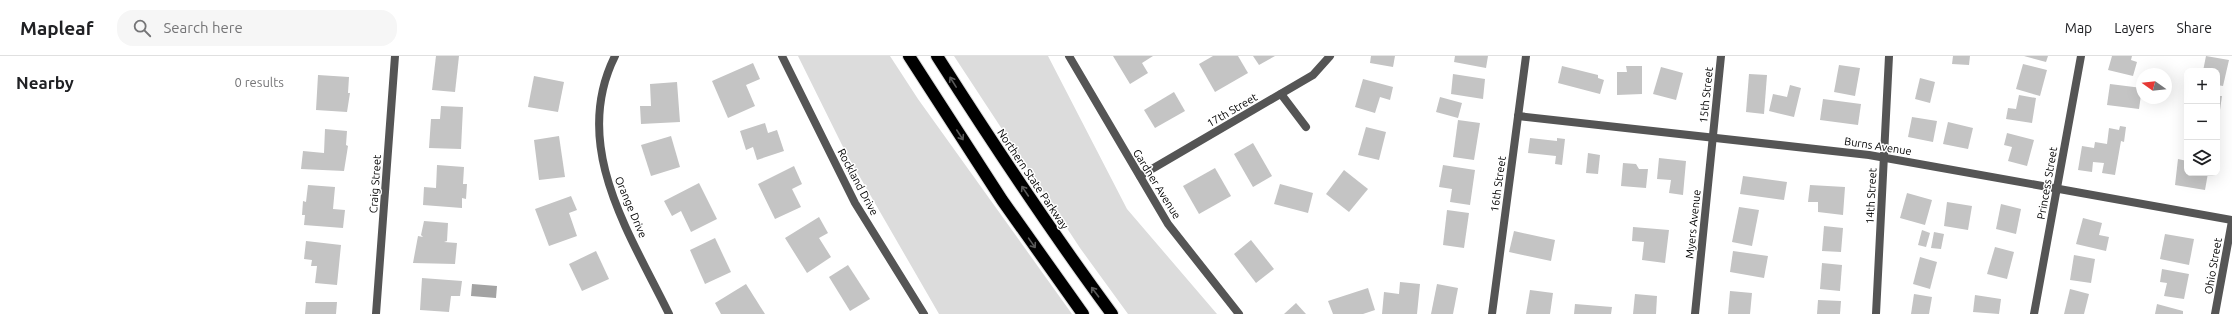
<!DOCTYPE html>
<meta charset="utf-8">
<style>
:root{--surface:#fff;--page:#f6f6f6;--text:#202124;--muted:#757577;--line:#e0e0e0}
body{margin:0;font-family:Ubuntu,sans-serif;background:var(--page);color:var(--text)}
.controls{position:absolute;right:12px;top:12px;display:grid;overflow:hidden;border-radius:8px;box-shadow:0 4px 16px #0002}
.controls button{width:36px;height:36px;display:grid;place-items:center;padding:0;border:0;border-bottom:1px solid var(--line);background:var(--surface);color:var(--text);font:20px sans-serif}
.compass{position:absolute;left:1836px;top:12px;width:36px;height:36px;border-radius:50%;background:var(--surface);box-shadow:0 4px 16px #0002;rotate:285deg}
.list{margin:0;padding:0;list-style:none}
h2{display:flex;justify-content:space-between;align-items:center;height:52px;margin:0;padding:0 16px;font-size:17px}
h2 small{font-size:13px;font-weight:400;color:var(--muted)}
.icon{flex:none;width:22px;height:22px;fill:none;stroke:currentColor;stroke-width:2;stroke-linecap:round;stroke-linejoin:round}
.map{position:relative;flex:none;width:1932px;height:258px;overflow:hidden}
header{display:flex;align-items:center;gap:24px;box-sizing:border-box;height:56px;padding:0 20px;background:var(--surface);border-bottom:1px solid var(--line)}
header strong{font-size:19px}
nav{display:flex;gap:22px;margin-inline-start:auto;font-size:14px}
.search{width:280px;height:36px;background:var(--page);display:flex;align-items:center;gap:10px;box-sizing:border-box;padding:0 14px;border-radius:16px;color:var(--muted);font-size:15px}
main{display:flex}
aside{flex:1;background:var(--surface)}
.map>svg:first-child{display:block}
</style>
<header>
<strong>Mapleaf</strong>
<div class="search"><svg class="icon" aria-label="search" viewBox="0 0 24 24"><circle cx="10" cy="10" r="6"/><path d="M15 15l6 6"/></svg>Search here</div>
<nav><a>Map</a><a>Layers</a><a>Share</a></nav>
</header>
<main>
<aside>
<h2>Nearby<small>0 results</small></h2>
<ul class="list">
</ul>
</aside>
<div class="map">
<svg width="1932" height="258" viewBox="0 0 1932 258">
<rect width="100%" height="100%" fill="#fff"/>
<!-- green -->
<g fill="#dcdcdc">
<path d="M498,0H590L618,43L772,258H639L546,97Z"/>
<path d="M654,0H748L827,153L917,258H828L780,192Z"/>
</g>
<!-- water -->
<path fill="#a3a3a3" d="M172,228L197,230L196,242L171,240Z"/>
<!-- building -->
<g fill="#c4c4c4">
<path d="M136,0H159L155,36L132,34Z"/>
<path d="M813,0H853L842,7L848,17L830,28Z"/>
<path d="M913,0H938L948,17L915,36L899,8Z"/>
<path d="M953,0H975L959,9Z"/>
<path d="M1071,0H1095L1093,11L1070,7Z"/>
<path d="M1155,0H1188L1186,12L1154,6Z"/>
<path d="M1653,0H1670L1669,9L1652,8Z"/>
<path d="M1724,0H1748L1746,6Z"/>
<path d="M1812,0H1832L1831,4L1837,6L1833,20L1808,14Z"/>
<path d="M1906,0L1929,4L1923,30L1917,29V15H1903Z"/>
<path d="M453,7L460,23L446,29L455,50L428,62L412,25Z"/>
<path d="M1723,8L1747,14L1740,40L1716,33Z"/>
<path d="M1539,9L1560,12L1555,40L1534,36Z"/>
<path d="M1262,10L1298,19V22L1304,24L1300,38L1258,27Z"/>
<path d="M1326,10H1342V38L1317,39V16H1327Z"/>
<path d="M1361,11L1383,17L1376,44L1353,38Z"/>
<path d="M1153,18L1185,23L1183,43L1151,38Z"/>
<path d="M1449,18L1467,19L1464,58L1446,56Z"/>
<path d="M18,19L49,21L48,37H50L47,56L16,54Z"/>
<path d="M234,20L264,26L258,56L228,51Z"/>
<path d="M1620,22L1635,26L1630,47L1615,43Z"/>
<path d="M1063,23L1093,31L1090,44L1080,41L1075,57L1055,51Z"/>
<path d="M377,26L380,66L341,68L340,50H351L350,28Z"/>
<path d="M1810,28L1842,32L1839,53L1807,49Z"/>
<path d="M1490,29L1501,32L1494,61L1469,55L1473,38L1487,41Z"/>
<path d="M874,36L885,55L855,72L844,54Z"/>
<path d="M1719,39L1736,42L1732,67L1706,63L1708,52L1716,53Z"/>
<path d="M1917,40H1922L1919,61L1917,60Z"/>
<path d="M1140,41L1162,47L1158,62L1136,56Z"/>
<path d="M1523,43L1561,48L1558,69L1520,64Z"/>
<path d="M141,50L163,51L161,93L129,92L131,63H140Z"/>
<path d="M1612,61L1637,65L1633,86L1608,81Z"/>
<path d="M1158,64L1180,67L1174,104L1153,101Z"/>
<path d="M1648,66L1673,72L1668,93L1643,88Z"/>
<path d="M465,67L468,77L477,74L484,95L457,104L453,91L446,94L440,75Z"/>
<path d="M1820,70L1826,71L1824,86L1821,85L1815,119L1802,117L1804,107L1793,106L1792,116L1778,114L1782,90L1794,92L1795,86L1807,88L1809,72L1819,74Z"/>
<path d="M1066,71L1086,76L1079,104L1058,99Z"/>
<path d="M25,73L47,75L46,89L48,90L44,115L1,113L3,95L24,97Z"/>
<path d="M1707,77L1734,84L1727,110L1708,105L1712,91L1704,89Z"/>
<path d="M259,80L265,121L239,124L234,84Z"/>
<path d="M371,80L380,111L351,120L341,89Z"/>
<path d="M1230,82L1257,85V82L1265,83L1262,109L1255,108L1256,100L1228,97Z"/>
<path d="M953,87L972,120L953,131L934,98Z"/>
<path d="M1288,97L1300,99L1298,118L1286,117Z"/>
<path d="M1359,102L1386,105L1383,139L1369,137L1371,124L1357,123Z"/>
<path d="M1878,103L1887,105V117H1908L1905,134L1875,129Z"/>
<path d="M1323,107L1336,108L1339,113H1348L1346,132L1321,130Z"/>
<path d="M137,109L164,111L163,128H167L166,143L162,142V152L123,149L124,131L136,132Z"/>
<path d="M1143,109L1175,114L1170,149L1150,146L1152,133L1139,131Z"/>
<path d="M494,110L502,128L492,133L501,151L475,163L458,128Z"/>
<path d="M915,112L931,140L899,158L883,130Z"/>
<path d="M1044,114L1068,133L1049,156L1026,138Z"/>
<path d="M1443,120L1487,126L1484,144L1440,138Z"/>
<path d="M399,127L417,163L391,176L381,155L372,160L364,145Z"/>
<path d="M980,128L1013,137L1008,157L974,148Z"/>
<path d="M8,129L35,131L33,153L45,154L43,172L4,169L5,159H2L3,145L6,146Z"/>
<path d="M1510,129L1545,131L1543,159L1518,156V146H1508Z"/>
<path d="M1607,137L1632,144L1625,169L1600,162Z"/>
<path d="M271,140L277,154L269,157L277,180L249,190L235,153Z"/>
<path d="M1647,146L1672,150L1668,174L1644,170Z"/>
<path d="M1701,148L1721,153L1716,178L1696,173Z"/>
<path d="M1439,151L1459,154L1452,190L1432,186Z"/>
<path d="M1147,154L1169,157L1164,192L1143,189Z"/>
<path d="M519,161L528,177L519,182L531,201L507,217L485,182Z"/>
<path d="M1783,162L1802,167L1799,179L1809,181L1806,195L1776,188Z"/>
<path d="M124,165L148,167L147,185L144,186L157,187L155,208L113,207L118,180L123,181L121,179Z"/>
<path d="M1524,170L1543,172L1541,196L1522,195Z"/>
<path d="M1333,171L1369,174L1365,207L1342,204L1344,186L1332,185Z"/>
<path d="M1622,174L1630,177L1626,191L1618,189Z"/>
<path d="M1214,175L1255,184L1251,205L1209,196Z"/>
<path d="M1634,176L1644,178L1641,193L1631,192Z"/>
<path d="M1865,178L1894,183L1889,209L1860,203Z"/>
<path d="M415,182L431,216L405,228L390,194Z"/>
<path d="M951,184L974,213L956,227L934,198Z"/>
<path d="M6,185L41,189L37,229L15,227L17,210H11L12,204L4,203Z"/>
<path d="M1695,191L1714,196L1707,223L1687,218Z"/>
<path d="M296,195L309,223L282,235L269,208Z"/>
<path d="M1433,195L1468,200L1464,222L1430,216Z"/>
<path d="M1774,199L1795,203L1791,227L1770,224Z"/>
<path d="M1620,201L1637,206L1630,233L1613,228Z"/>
<path d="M1522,207L1542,209L1540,235L1520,233Z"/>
<path d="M548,209L570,243L550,255L529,221Z"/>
<path d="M1862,213L1889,218L1884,243L1864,240L1867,227L1860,226Z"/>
<path d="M122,222L162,225L160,240H151L149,256L120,254Z"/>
<path d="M1100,226L1120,228L1117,258H1082L1084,236L1099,238Z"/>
<path d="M446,228L465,258H421L415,247Z"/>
<path d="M1137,228L1158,232L1153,258H1131Z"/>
<path d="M1068,232L1075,254L1063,258H1033L1028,245Z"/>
<path d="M1770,233L1789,238L1784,258H1764Z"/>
<path d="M1230,234L1253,237L1250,258H1226Z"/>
<path d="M1430,235L1452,237L1450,258H1428Z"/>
<path d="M1335,238L1357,240L1356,258H1333Z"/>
<path d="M1614,238L1632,241L1629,258H1611Z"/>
<path d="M1675,239L1701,243L1699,258L1673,256Z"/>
<path d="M1518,244L1541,245L1540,258H1517Z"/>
<path d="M6,246H37L36,258H5Z"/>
<path d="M996,247L1006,258H984Z"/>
<path d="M1275,248L1312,251L1311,258H1274Z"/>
<path d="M1857,248L1883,255V258H1855Z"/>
</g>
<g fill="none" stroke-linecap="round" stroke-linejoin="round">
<!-- highway casing -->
<g stroke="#dbdbdb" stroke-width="14">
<g id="highway">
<path d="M609,0L702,144L783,258"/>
<path d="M637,0C693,88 750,174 812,258"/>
</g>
</g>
<!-- street -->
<g stroke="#555" stroke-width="8">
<path d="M315,0C270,90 330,178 369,258"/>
<path d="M482,0L555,147L624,258"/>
<path d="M769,0L868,168L939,258"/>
<path d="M981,38L1006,71"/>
<path d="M1218,60L1569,99L1932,164"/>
<path d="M840,120L1013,19L1030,0"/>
<path d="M76,258L95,0"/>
<path d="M1192,258L1226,0"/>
<path d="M1395,258L1421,0"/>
<path d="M1576,258L1589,0"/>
<path d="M1734,258L1781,0"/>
<path d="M1915,258L1932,165"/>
</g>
<!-- highway -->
<use href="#highway" stroke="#000" stroke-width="12"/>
</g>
<!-- one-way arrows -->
<defs><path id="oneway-shaft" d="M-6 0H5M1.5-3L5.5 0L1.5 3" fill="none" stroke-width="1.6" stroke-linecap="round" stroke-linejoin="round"/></defs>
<g stroke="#595959">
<use href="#oneway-shaft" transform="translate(653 26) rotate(-122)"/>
<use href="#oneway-shaft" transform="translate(660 79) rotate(57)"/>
<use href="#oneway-shaft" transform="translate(725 135) rotate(-124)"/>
<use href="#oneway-shaft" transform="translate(732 187) rotate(55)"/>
<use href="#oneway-shaft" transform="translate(795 236) rotate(-127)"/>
</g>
<g text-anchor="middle" stroke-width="3" stroke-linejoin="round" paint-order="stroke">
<!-- street labels -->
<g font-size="11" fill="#000" stroke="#fff">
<text transform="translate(1406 39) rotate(-84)" y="4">15th Street</text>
<text transform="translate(932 54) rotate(-30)" y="4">17th Street</text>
<text transform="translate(1578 90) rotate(9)" y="4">Burns Avenue</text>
<text transform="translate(733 123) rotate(56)" y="4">Northern State Parkway</text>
<text transform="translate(558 126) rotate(62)" y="4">Rockland Drive</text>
<text transform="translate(1747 127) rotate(-80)" y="4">Princess Street</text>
<text transform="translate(75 128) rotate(-86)" y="4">Craig Street</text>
<text transform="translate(857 128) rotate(58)" y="4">Gardner Avenue</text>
<text transform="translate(1198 128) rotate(-82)" y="4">16th Street</text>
<text transform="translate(1571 140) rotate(-87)" y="4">14th Street</text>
<text transform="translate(331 151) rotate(67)" y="4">Orange Drive</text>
<text transform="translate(1393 168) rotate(-84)" y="4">Myers Avenue</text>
<text transform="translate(1913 210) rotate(-80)" y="4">Ohio Street</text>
</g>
</g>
</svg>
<div class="controls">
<button>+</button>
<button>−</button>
<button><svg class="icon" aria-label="layers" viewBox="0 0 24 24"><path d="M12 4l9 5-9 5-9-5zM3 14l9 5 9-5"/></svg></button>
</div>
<svg class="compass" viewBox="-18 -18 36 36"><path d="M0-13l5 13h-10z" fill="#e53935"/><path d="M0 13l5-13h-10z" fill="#757577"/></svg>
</div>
</main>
